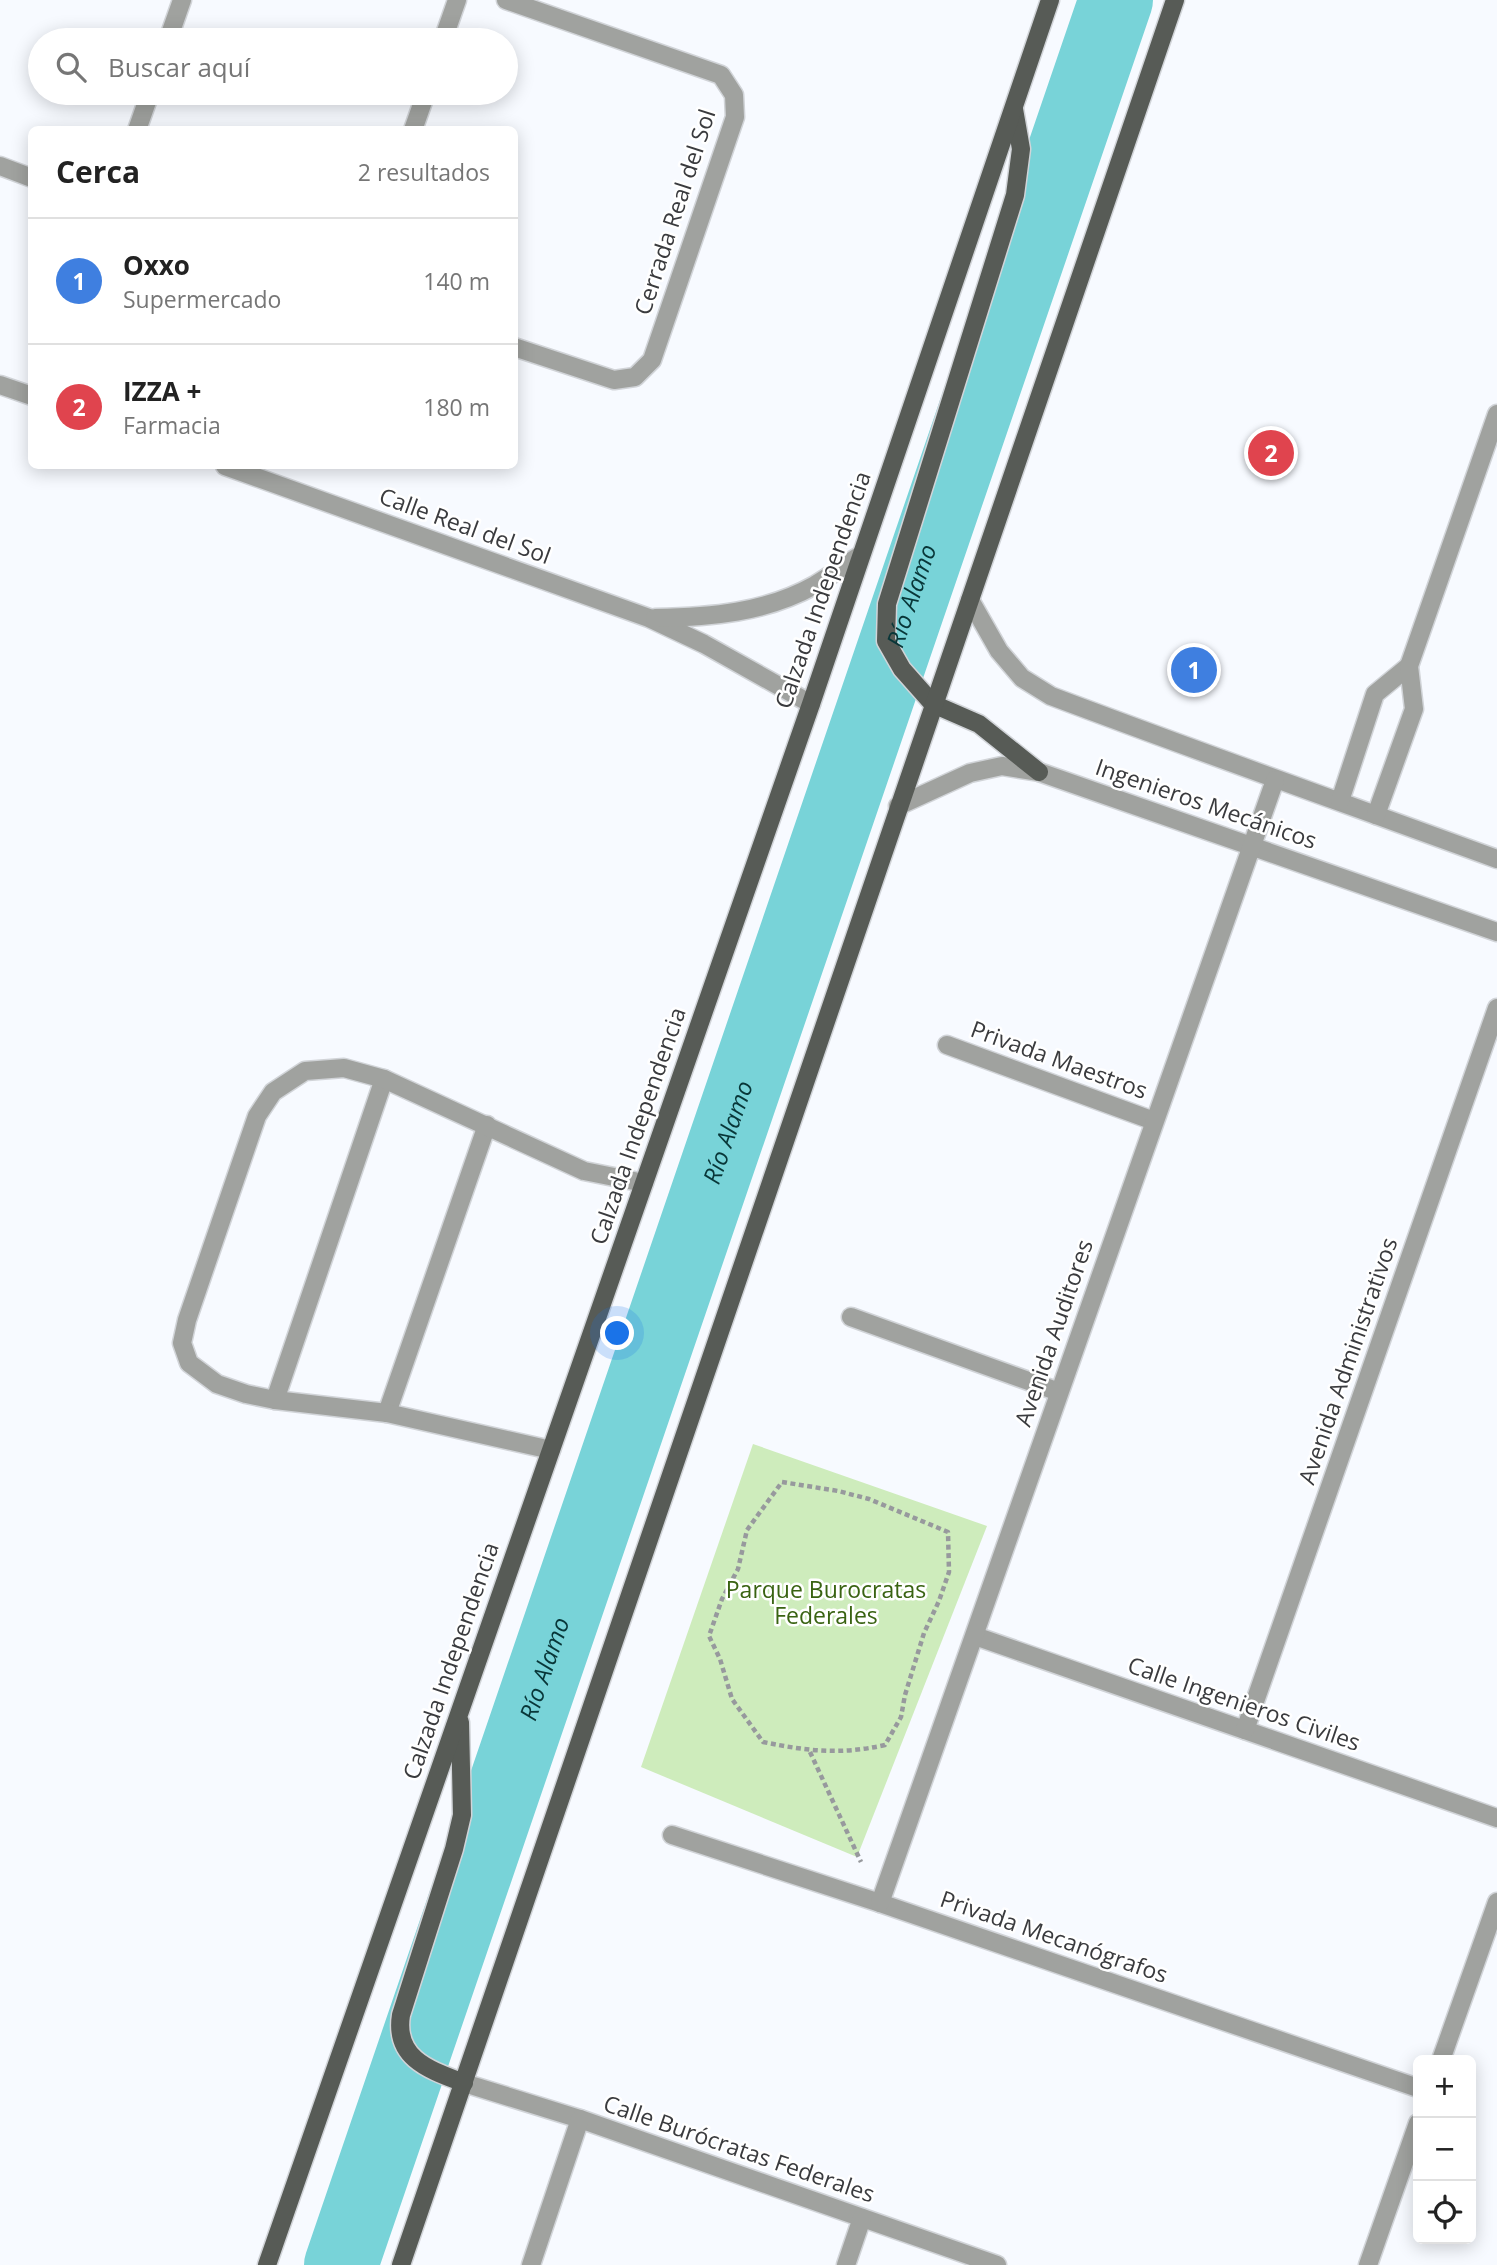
<!DOCTYPE html>
<html lang="es">
<meta charset="utf-8">
<style>
:root{--surface:#fff;--page:#f6f6f6;--text:#222;--muted:#767676;--line:#e0e0e0;--accent:#91349e}
body{margin:0;font-family:"Open Sans",sans-serif;background:var(--page);color:var(--text)}
.controls{position:absolute;right:21px;bottom:21px;display:grid;overflow:hidden;border-radius:10px;box-shadow:0 4px 18px #0003}
.controls button{width:63px;height:63px;display:grid;place-items:center;padding:0;border:0;border-bottom:2px solid var(--line);background:var(--surface);color:var(--text);font:35px sans-serif}
.you{position:absolute;left:618px;top:1334px;width:24px;height:24px;margin:-18px;border:5px solid #fff;border-radius:50%;background:#1a73e8;box-shadow:0 0 0 10px #1a73e833}
.badge{display:grid;place-items:center;width:46px;height:46px;border-radius:50%;background:var(--accent);color:#fff;font-size:23px;font-weight:700}
.pin{position:absolute;translate:-50% -50%;border:4px solid #fff;box-shadow:0 2px 7px #0006}
.list{margin:0;padding:0;list-style:none}
h2{display:flex;justify-content:space-between;align-items:center;height:91px;margin:0;padding:0 28px;font-size:30px}
h2 small{font-size:23px;font-weight:400;color:var(--muted)}
.list li{display:grid;grid-template-columns:46px 1fr auto;gap:21px;align-items:center;box-sizing:border-box;height:126px;padding:0 28px;border-top:2px solid var(--line)}
.list b{display:block;font-size:26px;white-space:nowrap}
.list p{margin:0;font-size:23px;white-space:nowrap;color:var(--muted)}
.list em{font-size:23px;font-style:normal;color:var(--muted)}
.icon{flex:none;width:38px;height:38px;fill:none;stroke:currentColor;stroke-width:2;stroke-linecap:round;stroke-linejoin:round}
.map{position:relative;flex:none;width:1497px;height:2265px;overflow:hidden}
.search{position:absolute;background:var(--surface);box-shadow:0 4px 18px #0003;left:28px;top:28px;width:490px;height:77px;display:flex;align-items:center;gap:18px;box-sizing:border-box;padding:0 24px;border-radius:38px;color:var(--muted);font-size:26px}
.panel{position:absolute;background:var(--surface);box-shadow:0 4px 18px #0003;left:28px;top:126px;width:490px;height:343px;border-radius:10px}
.map>svg:first-child{display:block}
</style>
<div class="map">
<svg width="1497" height="2265" viewBox="0 0 1497 2265">
<rect width="100%" height="100%" fill="#f7faff"/>
<!-- green -->
<path fill="#ceecbc" d="M753,1444L987,1526L857,1857L641,1767Z"/>
<g fill="none" stroke-linecap="round" stroke-linejoin="round">
<!-- river -->
<path stroke="#78d3d8" stroke-width="74" id="s1" d="M341,2265L1116,0"/>
<!-- service casing -->
<g stroke="#d1d4d8" stroke-width="21">
<g id="service">
<path d="M275,1400L384,1079"/>
<path d="M387,1413L487,1125"/>
<path d="M551,1450L387,1413L275,1400L246,1394L217,1384L189,1363L182,1343L187,1320L257,1116L273,1092L305,1071L344,1068L384,1079L584,1171L644,1183"/>
</g>
</g>
<!-- minor casing -->
<g stroke="#d1d4d8" stroke-width="21">
<g id="minor">
<path d="M506,0L721,75L734,95L735,117L652,360L635,377L614,380L514,347"/>
<path d="M168,40L182,0"/>
<path d="M443,40L457,0"/>
<path d="M137,130L150,93"/>
<path d="M413,130L426,93"/>
<path d="M0,166L32,178"/>
<path d="M0,385L32,396"/>
<path d="M225,466L649,618L704,644L811,704"/>
<path d="M970,600L999,651L1022,678L1051,696C1200,752 1349,805 1497,859"/>
<path d="M655,618C710,617 765,613 815,585C830,576 845,565 861,555"/>
<path d="M1340,801L1375,694L1409,666"/>
<path d="M898,806L970,773L1002,766L1039,772L1497,932"/>
<path d="M1376,815L1414,709L1409,666L1497,414"/>
<path d="M947,1045L1154,1121"/>
<path d="M851,1317L1059,1392"/>
<path d="M975,1636L1497,1818"/>
<path d="M1245,1730L1497,1008"/>
<path d="M672,1835L880,1903L1418,2088"/>
<path d="M880,1903L1275,780"/>
<path d="M1441,2060L1497,1902"/>
<path d="M464,2083L580,2119L997,2265"/>
<path d="M531,2265L580,2119"/>
<path d="M846,2265L862,2218"/>
<path d="M1368,2265L1418,2123"/>
</g>
</g>
<!-- primary casing -->
<g stroke="#d1d4d8" stroke-width="21">
<g id="primary">
<path d="M1014,109L1021,149L1015,195L887,604L886,641L902,669L933,704L979,724L1039,772"/>
<path d="M460,1722L462,1815L454,1849L401,2015C394,2059 430,2070 464,2083"/>
<path d="M267,2265L811,704L1050,0"/>
<path d="M401,2265L1175,0"/>
</g>
</g>
<!-- path -->
<g stroke="#97999d" stroke-width="4.5" stroke-dasharray="5 3.5" stroke-linecap="butt">
<path d="M782,1482L838,1491L869,1499L948,1532L949,1572L939,1601L924,1633L905,1695L901,1717L885,1745C840,1755 807,1751 763,1742L732,1699L720,1659L709,1636L722,1599L738,1569L747,1530Z"/>
<path d="M810,1752L861,1862"/>
</g>
<!-- service -->
<use href="#service" stroke="#a0a29f" stroke-width="18"/>
<!-- minor -->
<use href="#minor" stroke="#a0a29f" stroke-width="18"/>
<!-- primary -->
<use href="#primary" stroke="#575b56" stroke-width="18"/>
</g>
<g text-anchor="middle" stroke-width="5" stroke-linejoin="round" paint-order="stroke">
<!-- street labels -->
<g font-size="23" fill="#3a3b3e" stroke="#fff">
<text transform="translate(675 212) rotate(-72)" y="8">Cerrada Real del Sol</text>
<text transform="translate(465 526) rotate(20)" y="8">Calle Real del Sol</text>
<text transform="translate(823 590) rotate(-71)" y="8">Calzada Independencia</text>
<text transform="translate(1206 804) rotate(19)" y="8">Ingenieros Mecánicos</text>
<text transform="translate(1059 1060) rotate(20)" y="8">Privada Maestros</text>
<text transform="translate(638 1126) rotate(-71)" y="8">Calzada Independencia</text>
<text transform="translate(1054 1333) rotate(-71)" y="8">Avenida Auditores</text>
<text transform="translate(1348 1361) rotate(-71)" y="8">Avenida Administrativos</text>
<text transform="translate(451 1661) rotate(-71)" y="8">Calzada Independencia</text>
<text transform="translate(1244 1704) rotate(19)" y="8">Calle Ingenieros Civiles</text>
<text transform="translate(1054 1937) rotate(19)" y="8">Privada Mecanógrafos</text>
<text transform="translate(739 2149) rotate(19)" y="8">Calle Burócratas Federales</text>
</g>
<!-- park labels -->
<g font-size="23" fill="#396312" stroke="#fff">
<text x="826" y="1598">Parque Burocratas<tspan x="826" dy="26">Federales</tspan></text>
</g>
<!-- water labels -->
<g font-size="24" font-style="italic" fill="#083638" stroke="#fff">
<text dy="8" stroke="none"><textPath href="#s1" startOffset="1764">Río Alamo</textPath></text>
<text dy="8" stroke="none"><textPath href="#s1" startOffset="1197">Río Alamo</textPath></text>
<text dy="8" stroke="none"><textPath href="#s1" startOffset="630">Río Alamo</textPath></text>
</g>
</g>
</svg>
<div class="controls">
<button>+</button>
<button>−</button>
<button><svg class="icon" aria-label="locate" viewBox="0 0 24 24"><circle cx="12" cy="12" r="6"/><path d="M12 2v4M12 18v4M2 12h4M18 12h4"/></svg></button>
</div>
<div class="you"></div>
<div class="pin badge" style="left:1194px;top:670px;background:#3f7fe0">1</div>
<div class="pin badge" style="left:1271px;top:453px;background:#e0444e">2</div>
<div class="search"><svg class="icon" aria-label="search" viewBox="0 0 24 24"><circle cx="10" cy="10" r="6"/><path d="M15 15l6 6"/></svg>Buscar aquí</div>
<section class="panel">
<h2>Cerca<small>2 resultados</small></h2>
<ul class="list">
<li><span class="badge" style="background:#3f7fe0">1</span><div><b>Oxxo</b><p>Supermercado</p></div><em>140 m</em></li>
<li><span class="badge" style="background:#e0444e">2</span><div><b>IZZA +</b><p>Farmacia</p></div><em>180 m</em></li>
</ul>
</section>
</div>
